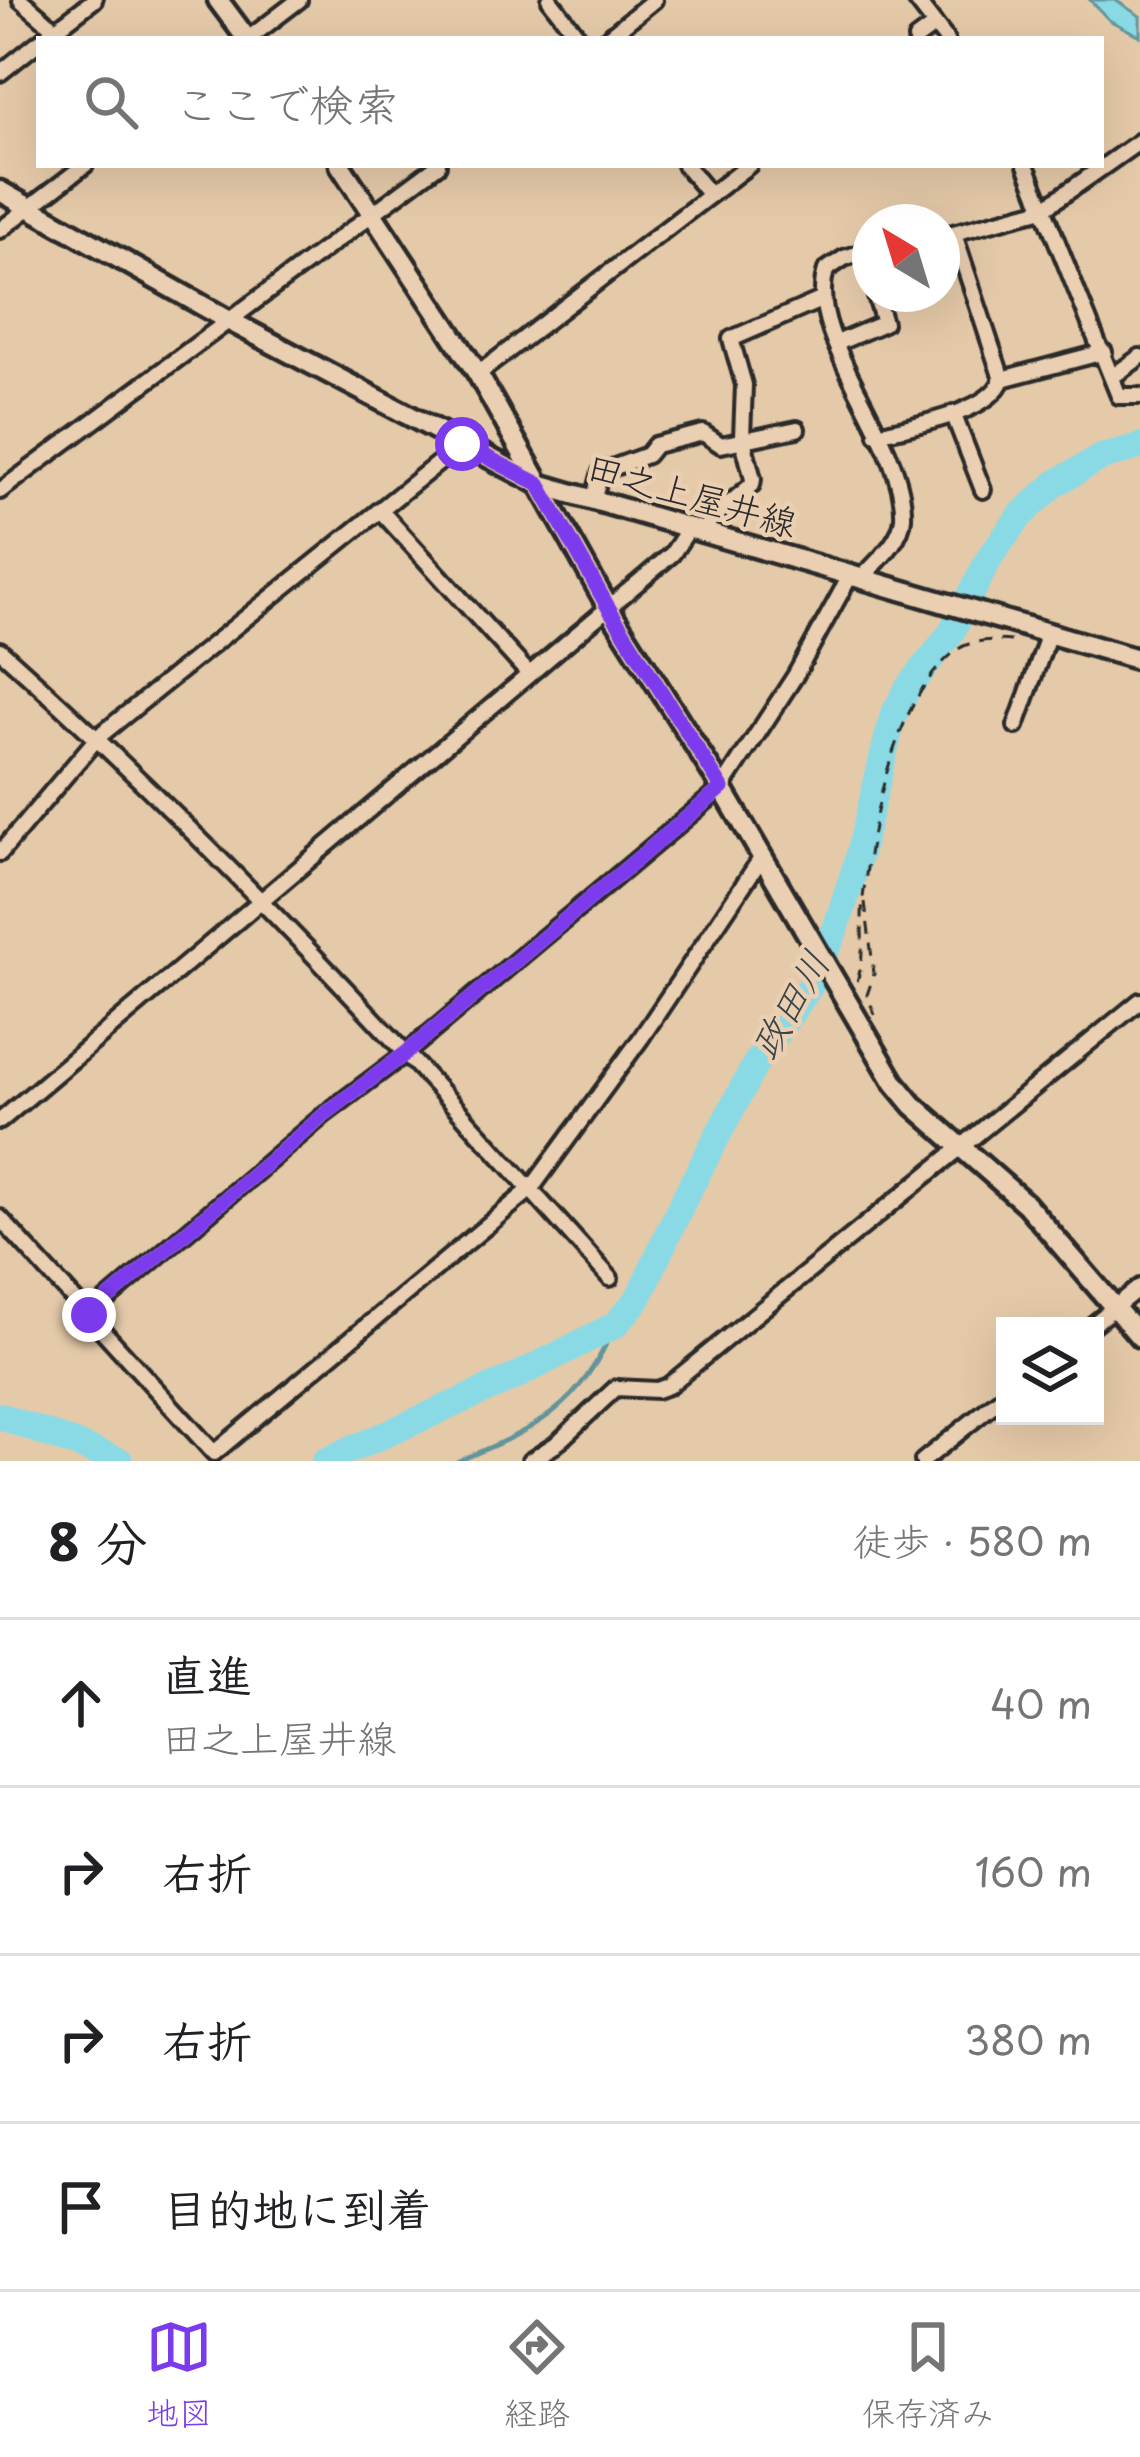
<!DOCTYPE html>
<html lang="ja">
<meta charset="utf-8">
<style>
:root{--surface:#fff;--page:#f2f2f2;--text:#202124;--muted:#757577;--line:#e0e0e0;--accent:#7c3aed}
body{margin:0;font-family:"Playpen Sans","Klee One",sans-serif;background:var(--page);color:var(--text)}
.controls{position:absolute;right:36px;bottom:36px;display:grid;overflow:hidden;border-radius:0px;box-shadow:0 12px 48px #0002}
.controls button{width:108px;height:108px;display:grid;place-items:center;padding:0;border:0;border-bottom:3px solid var(--line);background:var(--surface);color:var(--text);font:60px sans-serif}
.compass{position:absolute;left:852px;top:204px;width:108px;height:108px;border-radius:50%;background:var(--surface);box-shadow:0 12px 48px #0002;rotate:322deg}
.stop{position:absolute;width:36px;height:36px;margin:-27px;border:9px solid #7c3aed;border-radius:50%;background:#fff}
.stop.end{background:#7c3aed;border-color:#fff;box-shadow:0 3px 12px #0008}
.list{margin:0;padding:0;list-style:none}
h2{display:flex;justify-content:space-between;align-items:center;height:156px;margin:0;padding:0 48px;font-size:51px}
h2 small{font-size:39px;font-weight:400;color:var(--muted)}
.list li{display:grid;grid-template-columns:78px 1fr auto;gap:36px;align-items:center;box-sizing:border-box;height:168px;padding:0 48px;border-top:3px solid var(--line)}
.list b{display:block;font-size:45px;white-space:nowrap}
.list p{margin:0;font-size:39px;white-space:nowrap;color:var(--muted)}
.list em{font-size:39px;font-style:normal;color:var(--muted)}
.icon{flex:none;width:66px;height:66px;fill:none;stroke:currentColor;stroke-width:2;stroke-linecap:round;stroke-linejoin:round}
.map{position:relative;flex:none;width:1140px;height:1461px;overflow:hidden}
.search{position:absolute;background:var(--surface);box-shadow:0 12px 48px #0002;left:36px;right:36px;top:36px;height:132px;display:flex;align-items:center;gap:30px;box-sizing:border-box;padding:0 42px;border-radius:0px;color:var(--muted);font-size:45px}
.sheet{height:828px;background:var(--surface)}
nav{display:flex;justify-content:space-around;align-items:center;box-sizing:border-box;height:168px;border-top:3px solid var(--line);background:var(--surface);font-size:33px;color:var(--muted)}
nav a{display:grid;justify-items:center;gap:6px}
nav .on{color:var(--accent)}
.map>svg:first-child{display:block}
</style>
<div class="map">
<svg width="1140" height="1461" viewBox="0 0 1140 1461">
<rect width="100%" height="100%" fill="#e5caa9"/>
<filter id="ink" filterUnits="userSpaceOnUse"><feTurbulence type="fractalNoise" baseFrequency=".00833" numOctaves="2"/><feDisplacementMap in="SourceGraphic" scale="24" xChannelSelector="R" yChannelSelector="G"/><feConvolveMatrix kernelMatrix="1 2 1 2 8 2 1 2 1" color-interpolation-filters="sRGB"/></filter>
<g filter="url(#ink)">
<!-- water -->
<path fill="#8adae5" stroke="#64949b" stroke-width="3" d="M1090,0H1115L1140,16V36L1109,20Z"/>
<g fill="none" stroke-linecap="round" stroke-linejoin="round">
<!-- stream -->
<path stroke="#64949b" stroke-width="4.5" d="M458,1461C537,1428 579,1409 615,1325"/>
<!-- river -->
<g stroke="#8adae5" stroke-width="27">
<path d="M0,1416L120,1461"/>
<path d="M325,1461L515,1377L615,1325L638,1299L684,1199L756,1063L811,985L836,928L858,859L893,716L907,690L951,633L991,555L1021,515L1056,483L1100,458L1140,446"/>
</g>
<!-- street casing -->
<g stroke="#2b2b2b" stroke-width="22">
<g id="street">
<path d="M21,0L55,29"/>
<path d="M550,0L580,39"/>
<path d="M916,0L946,39"/>
<path d="M43,39L94,0"/>
<path d="M248,39L299,0"/>
<path d="M606,39L654,0"/>
<path d="M916,39L935,25"/>
<path d="M0,73L39,42"/>
<path d="M685,165L710,195"/>
<path d="M1026,165L1119,396H1140"/>
<path d="M0,230L85,165"/>
<path d="M954,234L1002,379"/>
<path d="M942,236L1043,209L1140,141"/>
<path d="M837,343L884,323L876,297"/>
<path d="M478,374L749,165"/>
<path d="M1112,377L1140,357"/>
<path d="M953,413L983,490"/>
<path d="M877,434C910,426 991,413 1002,379L1104,352"/>
<path d="M0,491L438,165"/>
<path d="M593,501L601,472L647,455L655,445L703,433L721,445L797,429"/>
<path d="M380,510L529,674"/>
<path d="M702,534L711,519L752,485L753,479L742,437L744,385L731,339L823,299"/>
<path d="M861,579C876,562 901,542 903,518C907,443 804,338 826,270L844,258L870,250"/>
<path d="M0,650C217,844 416,1061 610,1278"/>
<path d="M1016,726L1049,633"/>
<path d="M0,853L98,737L462,444"/>
<path d="M0,1121L672,554L688,530"/>
<path d="M0,1218L214,1453L531,1189L641,1038L762,857"/>
<path d="M89,1315L325,1114L406,1053L722,788L795,676L850,576"/>
<path d="M1091,1326L1140,1287"/>
<path d="M530,1461L555,1445L616,1388L657,1390L668,1386L1140,1001"/>
<path d="M923,1461L1005,1395"/>
</g>
</g>
<!-- secondary casing -->
<g stroke="#2b2b2b" stroke-width="27">
<g id="secondary">
<path d="M218,0L247,39"/>
<path d="M340,165L478,374L608,607L722,788L894,1082L913,1105L1026,1204L1140,1337"/>
<path d="M0,191L228,320L539,484L1140,660"/>
</g>
</g>
<!-- path -->
<g stroke="#2b2b2b" stroke-width="3" stroke-dasharray="12 9" stroke-linecap="butt">
<path d="M865,902L874,974L867,995L875,1015"/>
<path d="M857,981C866,956 860,925 863,898C872,823 893,698 957,650C970,640 995,639 1011,641"/>
</g>
<!-- street -->
<use href="#street" stroke="#ebcfb2" stroke-width="14"/>
<!-- secondary -->
<use href="#secondary" stroke="#ebcfb2" stroke-width="18"/>
</g>
</g>
<g fill="none" stroke-linecap="round" stroke-linejoin="round" filter="url(#ink)">
<!-- route -->
<path stroke="#7c3aed" stroke-width="15" d="M89,1315L325,1114L406,1053L722,788L608,607L539,484L462,444"/>
</g>
<g text-anchor="middle" stroke-width="9" stroke-linejoin="round" paint-order="stroke">
<!-- street labels -->
<g font-size="36" fill="#2b2b2b" stroke="#ebcfb2">
<text transform="translate(692 495) rotate(16)" y="13">田之上屋井線</text>
</g>
<!-- water labels -->
<g font-size="39" font-style="italic" fill="#394547" stroke="#ebcfb2">
<text transform="translate(790 1005) rotate(-60)" y="14">政田川</text>
</g>
</g>
</svg>
<div class="controls">
<button><svg class="icon" aria-label="layers" viewBox="0 0 24 24"><path d="M12 4l9 5-9 5-9-5zM3 14l9 5 9-5"/></svg></button>
</div>
<svg class="compass" viewBox="-18 -18 36 36"><path d="M0-13l5 13h-10z" fill="#e53935"/><path d="M0 13l5-13h-10z" fill="#757577"/></svg>
<div class="stop" style="left:462px;top:444px"></div>
<div class="stop end" style="left:89px;top:1315px"></div>
<div class="search"><svg class="icon" aria-label="search" viewBox="0 0 24 24"><circle cx="10" cy="10" r="6"/><path d="M15 15l6 6"/></svg>ここで検索</div>
</div>
<section class="sheet">
<h2>8 分<small>徒歩 · 580 m</small></h2>
<ul class="list">
<li><svg class="icon" aria-label="ahead" viewBox="0 0 24 24"><path d="M12 20V5M6 11l6-6 6 6"/></svg><div><b>直進</b><p>田之上屋井線</p></div><em>40 m</em></li>
<li><svg class="icon" aria-label="right" viewBox="0 0 24 24"><path d="M7 20v-9h11M14 6l5 5-5 5"/></svg><div><b>右折</b></div><em>160 m</em></li>
<li><svg class="icon" aria-label="right" viewBox="0 0 24 24"><path d="M7 20v-9h11M14 6l5 5-5 5"/></svg><div><b>右折</b></div><em>380 m</em></li>
<li><svg class="icon" aria-label="arrive" viewBox="0 0 24 24"><path d="M6 21V4h12l-3 4 3 4H6"/></svg><div><b>目的地に到着</b></div></li>
</ul>
</section>
<nav>
<a class="on"><svg class="icon" aria-label="map" viewBox="0 0 24 24"><path d="M3 6l6-2 6 2 6-2v14l-6 2-6-2-6 2zM9 4v14M15 6v14"/></svg>地図</a>
<a><svg class="icon" aria-label="directions" viewBox="0 0 24 24"><path d="M12 3l9 9-9 9-9-9zM9 14v-3h6M13 9l2 2-2 2"/></svg>経路</a>
<a><svg class="icon" aria-label="saved" viewBox="0 0 24 24"><path d="M7 4h10v16l-5-4-5 4z"/></svg>保存済み</a>
</nav>
